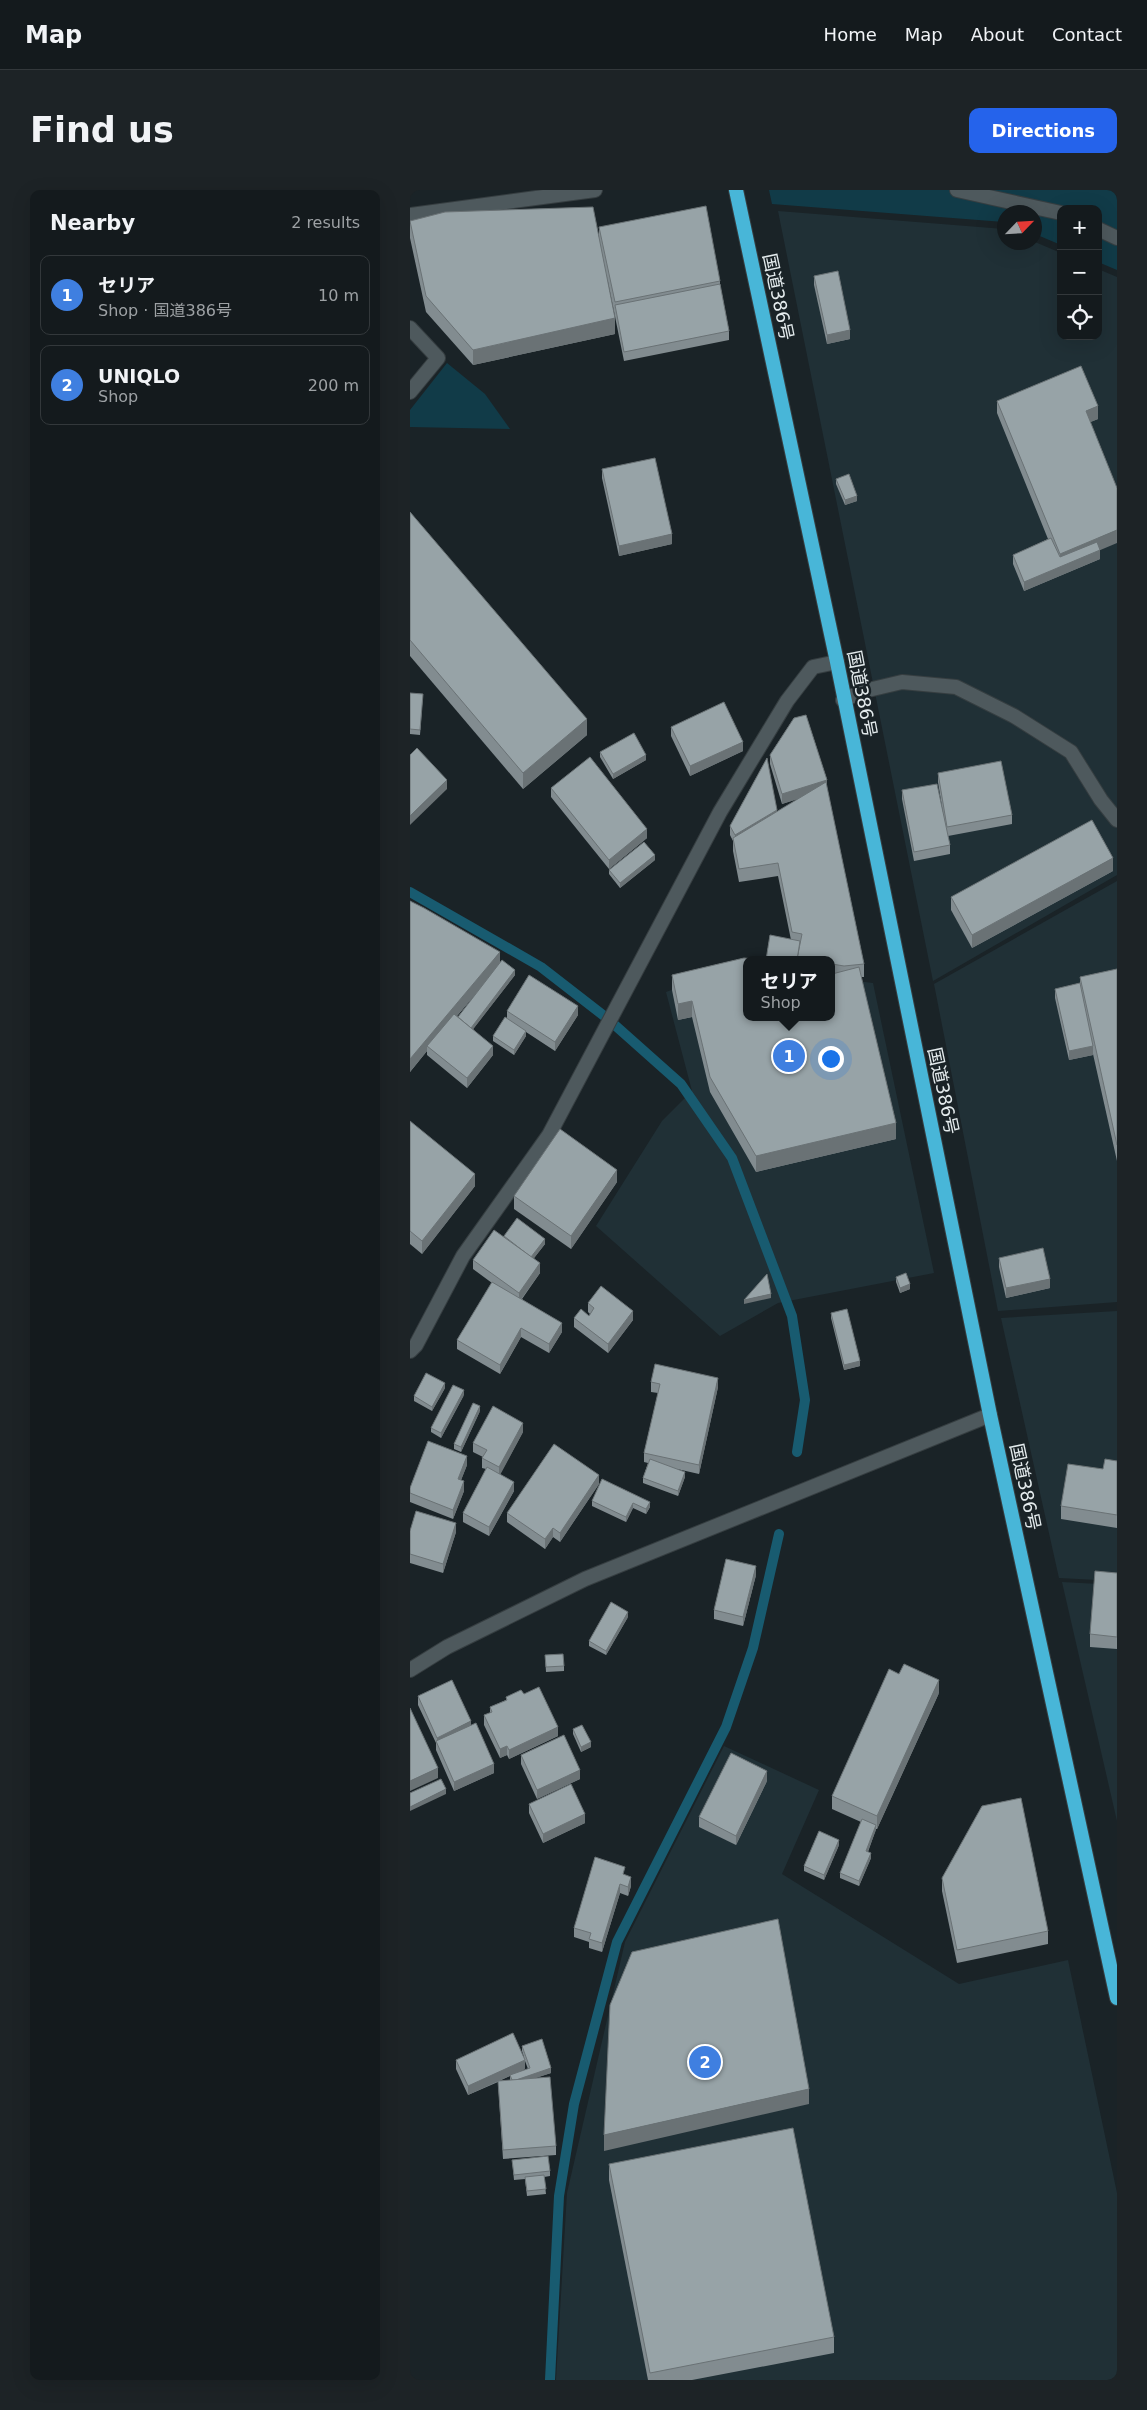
<!DOCTYPE html>
<meta charset="utf-8">
<style>
:root{--surface:#141a1d;--page:#1d2326;--text:#f1f3f6;--muted:#9da1a4;--line:#33383b;--accent:#2563eb}
body{margin:0;font-family:"DejaVu Sans","Noto Sans JP",sans-serif;background:var(--page);color:var(--text)}
.controls{position:absolute;right:15px;top:15px;display:grid;overflow:hidden;border-radius:10px;box-shadow:0 5px 20px #0002}
.controls button{width:45px;height:45px;display:grid;place-items:center;padding:0;border:0;border-bottom:1px solid var(--line);background:var(--surface);color:var(--text);font:25px sans-serif}
.compass{position:absolute;left:587px;top:15px;width:45px;height:45px;border-radius:50%;background:var(--surface);box-shadow:0 5px 20px #0002;rotate:65deg}
.you{position:absolute;left:420px;top:868px;width:18px;height:18px;margin:-12px;border:4px solid #fff;border-radius:50%;background:#1a73e8;box-shadow:0 0 0 8px #1a73e833}
.badge{display:grid;place-items:center;width:32px;height:32px;border-radius:50%;background:var(--accent);color:#fff;font-size:16px;font-weight:700}
.pin{position:absolute;translate:-50% -50%;border:2px solid #fff;box-shadow:0 1px 5px #0006}
.popup{position:absolute;left:333px;top:766px;width:92px;height:65px;box-sizing:border-box;display:grid;place-content:center;border-radius:10px;background:var(--surface);filter:drop-shadow(0 1px 4px #0005);font-size:16px;white-space:nowrap;color:var(--muted)}
.popup b{font-size:19px;color:var(--text)}
.popup::after{content:'';position:absolute;left:50%;top:100%;margin-left:-10px;border:10px solid transparent;border-top-color:var(--surface)}
.list{margin:0;padding:0;list-style:none}
h2{display:flex;justify-content:space-between;align-items:center;height:65px;margin:0;padding:0 20px;font-size:21px}
h2 small{font-size:16px;font-weight:400;color:var(--muted)}
.list li{display:grid;grid-template-columns:32px 1fr auto;gap:15px;align-items:center;box-sizing:border-box;height:80px;margin:0 10px 10px;padding:0 10px;border:1px solid var(--line);border-radius:10px}
.list b{display:block;font-size:19px;white-space:nowrap}
.list p{margin:0;font-size:16px;white-space:nowrap;color:var(--muted)}
.list em{font-size:16px;font-style:normal;color:var(--muted)}
.icon{flex:none;width:28px;height:28px;fill:none;stroke:currentColor;stroke-width:2;stroke-linecap:round;stroke-linejoin:round}
.map{position:relative;flex:none;width:707px;height:2190px;overflow:hidden;border-radius:10px}
header{display:flex;align-items:center;gap:30px;box-sizing:border-box;height:70px;padding:0 25px;background:var(--surface);border-bottom:1px solid var(--line)}
header strong{font-size:24px}
nav{display:flex;gap:28px;margin-inline-start:auto;font-size:18px}
.intro{display:flex;align-items:center;justify-content:space-between;box-sizing:border-box;height:120px;padding:0 30px}
h1{margin:0;font-size:35px}
.button{padding:12px 22px;border-radius:10px;background:var(--accent);color:#fff;font-size:18px;font-weight:700}
main{display:flex;gap:30px;padding:0 30px}
aside{flex:1;background:var(--surface);border-radius:10px;box-shadow:0 5px 20px #0002}
.map>svg:first-child{display:block}
</style>
<header>
<strong>Map</strong>
<nav><a>Home</a><a>Map</a><a>About</a><a>Contact</a></nav>
</header>
<div class="intro"><h1>Find us</h1><a class="button">Directions</a></div>
<main>
<aside>
<h2>Nearby<small>2 results</small></h2>
<ul class="list">
<li><span class="badge" style="background:#3f7fe0">1</span><div><b>セリア</b><p>Shop · 国道386号</p></div><em>10 m</em></li>
<li><span class="badge" style="background:#3f7fe0">2</span><div><b>UNIQLO</b><p>Shop</p></div><em>200 m</em></li>
</ul>
</aside>
<div class="map">
<svg width="707" height="2190" viewBox="0 0 707 2190">
<rect width="100%" height="100%" fill="#1a2327"/>
<!-- built -->
<g fill="#203036">
<path d="M368,21L594,39V52H625L651,63V146H688V79L707,87V685L523,791Z"/>
<path d="M707,691V1112L588,1121L524,794Z"/>
<path d="M329,776L336,827H422V788L463,793L524,1083L368,1113L310,1146L186,1036L252,931L282,901L256,802Z"/>
<path d="M707,1121V1391L649,1388L591,1128Z"/>
<path d="M652,1392L707,1395V1631Z"/>
<path d="M314,1556L409,1600L372,1684L549,1794L658,1770L707,2003V2190H146L157,2003L215,1752Z"/>
</g>
<!-- green -->
<g fill="#113b48">
<path d="M359,0H707V80L688,72V19H651V55L625,44L624,22H594V32L362,14Z"/>
<path d="M37,173L75,204L100,239L0,237V220Z"/>
</g>
<g fill="none" stroke-linecap="round" stroke-linejoin="round">
<!-- stream -->
<g stroke="#185b70" stroke-width="10">
<path d="M0,702L131,777L198,829L271,894L322,968L382,1126L395,1210L387,1262"/>
<path d="M140,2190L149,2006L164,1914L207,1752L316,1537L343,1458L369,1344"/>
</g>
<!-- service casing -->
<g stroke="#363e41" stroke-width="16">
<path id="service" d="M433,510L454,501L492,492L546,497L604,526L661,562L691,610L707,630"/>
</g>
<!-- minor casing -->
<g stroke="#363e41" stroke-width="16">
<g id="minor">
<path d="M547,0L651,23"/>
<path d="M0,25L185,0"/>
<path d="M688,39L707,48"/>
<path d="M0,138L28,168L0,202"/>
<path d="M0,1161L6,1155L53,1066L139,945L310,622L377,511L403,477L427,472"/>
</g>
</g>
<!-- tertiary casing -->
<g stroke="#363e41" stroke-width="16">
<path id="tertiary" d="M0,1480L37,1457L175,1389L580,1225"/>
</g>
<!-- trunk casing -->
<g stroke="#363e41" stroke-width="16">
<path id="trunk" d="M326,0L427,472L580,1225L707,1808"/>
</g>
<!-- service -->
<use href="#service" stroke="#4e595d" stroke-width="14"/>
<!-- minor -->
<use href="#minor" stroke="#4e595d" stroke-width="14"/>
<!-- tertiary -->
<use href="#tertiary" stroke="#4e595d" stroke-width="14"/>
<!-- trunk -->
<use href="#trunk" stroke="#48b6d8" stroke-width="14"/>
</g>
<!-- wall -->
<g fill="#828c90" fill-rule="evenodd">
<path d="M0,31L189,48V37L310,91V94L319,141V150L214,171L197,87L205,144L63,175L16,122L0,48Z"/>
<path d="M404,86L440,149L417,154L404,95Z"/>
<path d="M587,211L688,229L680,232L690,369L614,401L603,374V365L638,349L587,223Z"/>
<path d="M192,279L262,354L209,366L192,288Z"/>
<path d="M426,289L447,311L435,315L426,294Z"/>
<path d="M0,322L177,545L113,599L0,466Z"/>
<path d="M0,503L13,504L10,545L0,544Z"/>
<path d="M396,525L417,590V598L454,774V787H451L486,933V949L346,982L300,902L282,827L268,830L262,800V785L334,768L356,770L360,745L381,750L368,686L329,692L323,661V651L320,645V636L357,568L367,622L390,608L372,614L360,574V565L384,528ZM336,770H422V827H336Z"/>
<path d="M261,537L333,561L280,586L261,546Z"/>
<path d="M190,562L236,570L203,589L190,567Z"/>
<path d="M528,583L602,625V634L538,646L540,655V664L504,671L492,609V600L533,623L528,592Z"/>
<path d="M141,598L237,648L199,679L141,607Z"/>
<path d="M245,670L210,698L199,684V680Z"/>
<path d="M703,681L562,758L541,720V707Z"/>
<path d="M0,711L90,772L105,785L63,839L83,865L57,898L17,865V861L0,882ZM67,802L48,827L47,826Z"/>
<path d="M707,779V971L683,864V865L659,870L645,808V799L670,793V787Z"/>
<path d="M97,821L168,825L145,861L116,842V846L104,865L83,851V846L97,828Z"/>
<path d="M0,931L65,996L12,1064L0,1054Z"/>
<path d="M207,992L161,1059L104,1019V1006Z"/>
<path d="M94,1046L135,1054L124,1068L130,1083L112,1109L152,1142L139,1163L111,1147L90,1184L47,1159V1150L82,1093L63,1079V1070Z"/>
<path d="M589,1068L640,1098L596,1108L589,1077Z"/>
<path d="M486,1087L500,1099L490,1103L486,1092Z"/>
<path d="M178,1113L223,1130L198,1163L164,1137V1128L179,1126L180,1124L178,1122Z"/>
<path d="M421,1123L450,1176L434,1180L421,1128Z"/>
<path d="M241,1192L308,1197L289,1284L267,1279L275,1287L268,1306L233,1293V1288L238,1273L234,1272V1263L248,1203L241,1202Z"/>
<path d="M35,1198L22,1221L4,1211V1206Z"/>
<path d="M54,1205L31,1248L21,1242V1238Z"/>
<path d="M70,1221L51,1262L44,1259V1254Z"/>
<path d="M113,1242L90,1284L104,1301L79,1346L53,1332V1323L76,1279L72,1278V1268L73,1267L63,1262V1253Z"/>
<path d="M707,1271V1338L651,1329V1316L693,1279Z"/>
<path d="M57,1275L51,1290L54,1301L43,1329L0,1312V1298Z"/>
<path d="M192,1289L240,1317L236,1324L223,1318L216,1332L182,1316V1311Z"/>
<path d="M189,1294L150,1352L143,1347L135,1359L97,1332V1323Z"/>
<path d="M0,1341L46,1342L33,1383L0,1373Z"/>
<path d="M707,1383V1459L680,1457V1444Z"/>
<path d="M346,1385L333,1436L304,1429V1420Z"/>
<path d="M218,1427L196,1465L179,1456V1451Z"/>
<path d="M135,1465L154,1476V1481L136,1482Z"/>
<path d="M529,1503L467,1639H466L458,1662L461,1668L449,1696L430,1688V1683L451,1632L422,1619V1606Z"/>
<path d="M114,1504L148,1546L99,1569L97,1565L90,1568L74,1535V1525L80,1523V1517L96,1510V1507Z"/>
<path d="M8,1506L84,1583L44,1601L26,1560V1553L8,1515Z"/>
<path d="M163,1539L181,1557L171,1562L163,1544Z"/>
<path d="M111,1565L170,1589L127,1609L111,1574Z"/>
<path d="M357,1591L326,1655L289,1637V1627Z"/>
<path d="M119,1614L175,1633L133,1653L119,1623Z"/>
<path d="M429,1655L414,1690L394,1681V1676Z"/>
<path d="M215,1685L221,1696L218,1706L210,1703L192,1762L179,1758V1752L164,1747V1738Z"/>
<path d="M532,1688L638,1741V1754L547,1773L532,1701Z"/>
<path d="M112,1856L141,1883L125,1888L146,1956V1965L93,1969L88,1892L58,1905L46,1879V1870L114,1867L112,1861ZM115,1871L118,1879L108,1882L115,1879ZM100,1886V1890L89,1891Z"/>
<path d="M102,1970L140,1981V1986L134,1987L136,2004L117,2006L115,1989L104,1990Z"/>
<path d="M199,1974L424,2147V2163L282,2190H238L199,1990Z"/>
</g>
<!-- shaded-wall -->
<g fill="#6a7275">
<path d="M205,128V144L63,175V160Z"/>
<path d="M440,140V149L417,154V145Z"/>
<path d="M688,216V229L676,234V221Z"/>
<path d="M447,306V311L435,315V310Z"/>
<path d="M707,340V353L650,377V364Z"/>
<path d="M262,344V354L209,366V356Z"/>
<path d="M690,360V369L614,401V392Z"/>
<path d="M177,529V545L113,599V583Z"/>
<path d="M333,552V561L280,586V576Z"/>
<path d="M236,565V570L203,589V584Z"/>
<path d="M37,590V599L0,635V626Z"/>
<path d="M417,590V600L372,614V604Z"/>
<path d="M367,620V629L325,654V645Z"/>
<path d="M237,639V648L199,679V670Z"/>
<path d="M245,665V670L210,698V693Z"/>
<path d="M703,668V681L562,758V745Z"/>
<path d="M90,762V775L20,858L17,856V861L0,882V869Z"/>
<path d="M105,780V785L61,842V838Z"/>
<path d="M282,811V827L268,830V814Z"/>
<path d="M168,816V825L145,861V852Z"/>
<path d="M116,841V846L104,865V860Z"/>
<path d="M83,856V865L57,898V888Z"/>
<path d="M683,856V865L659,870V861Z"/>
<path d="M486,933V949L346,982V966Z"/>
<path d="M207,980V992L161,1059V1046Z"/>
<path d="M65,984V996L12,1064V1051Z"/>
<path d="M135,1049V1054L121,1072V1067Z"/>
<path d="M130,1073V1083L109,1112V1103Z"/>
<path d="M640,1089V1098L596,1108V1098Z"/>
<path d="M500,1094V1099L490,1103V1098Z"/>
<path d="M361,1104V1108L334,1114V1110Z"/>
<path d="M223,1121V1130L198,1163V1154Z"/>
<path d="M152,1133V1142L139,1163V1154Z"/>
<path d="M111,1138V1147L90,1184V1175Z"/>
<path d="M450,1171V1176L434,1180V1175Z"/>
<path d="M308,1188V1197L289,1284V1275Z"/>
<path d="M35,1193V1198L22,1221V1217Z"/>
<path d="M54,1200V1205L31,1248V1243Z"/>
<path d="M70,1216V1221L51,1262V1257Z"/>
<path d="M113,1233V1242L89,1287V1277Z"/>
<path d="M57,1266V1275L48,1298V1289Z"/>
<path d="M275,1282V1287L268,1306V1301Z"/>
<path d="M189,1285V1294L150,1352V1343Z"/>
<path d="M54,1291V1301L43,1329V1320Z"/>
<path d="M104,1292V1301L79,1346V1337Z"/>
<path d="M240,1312V1317L236,1324V1319Z"/>
<path d="M223,1313V1318L216,1332V1327Z"/>
<path d="M46,1333V1342L33,1383V1374Z"/>
<path d="M143,1338V1347L135,1359V1349Z"/>
<path d="M346,1376V1385L333,1436V1427Z"/>
<path d="M218,1422V1427L196,1465V1461Z"/>
<path d="M529,1490V1503L467,1639V1626Z"/>
<path d="M61,1531V1541L27,1555V1548Z"/>
<path d="M148,1537V1546L99,1569V1560Z"/>
<path d="M181,1552V1557L171,1562V1557Z"/>
<path d="M97,1556V1565L90,1568V1559Z"/>
<path d="M84,1574V1583L44,1601V1592Z"/>
<path d="M28,1578V1588L0,1601V1591Z"/>
<path d="M170,1580V1589L127,1609V1600Z"/>
<path d="M357,1581V1591L326,1655V1646Z"/>
<path d="M36,1599V1604L0,1621V1617Z"/>
<path d="M175,1624V1633L133,1653V1644Z"/>
<path d="M466,1635V1640L456,1666V1661Z"/>
<path d="M429,1650V1655L414,1690V1685Z"/>
<path d="M461,1663V1668L449,1696V1691Z"/>
<path d="M221,1687V1696L218,1706V1697Z"/>
<path d="M210,1694V1703L192,1762V1753Z"/>
<path d="M115,1870V1879L58,1905V1896Z"/>
<path d="M141,1878V1883L102,1896V1891Z"/>
<path d="M399,1899V1914L194,1961V1945Z"/>
</g>
<!-- building -->
<g fill="#97a3a7" stroke="#6a7275">
<path d="M296,16L310,91L205,112L189,37Z"/>
<path d="M183,17L205,128L63,160L16,106L0,31L35,22Z"/>
<path d="M428,81L440,140L417,145L404,86Z"/>
<path d="M310,94L319,141L214,162L205,115Z"/>
<path d="M671,176L688,216L676,221L707,298V340L650,364L587,211Z"/>
<path d="M245,268L262,344L209,356L192,279Z"/>
<path d="M439,284L447,306L435,310L426,289Z"/>
<path d="M0,322L177,529L113,583L0,450Z"/>
<path d="M641,348L650,367L687,352L690,360L614,392L603,365Z"/>
<path d="M0,503L13,504L10,540L0,539Z"/>
<path d="M314,512L333,552L280,576L261,537Z"/>
<path d="M396,525L417,590L372,604L360,565L384,528Z"/>
<path d="M224,543L236,565L203,584L190,562Z"/>
<path d="M7,558L37,590L0,626V565Z"/>
<path d="M180,567L237,639L199,670L141,598Z"/>
<path d="M357,568L367,620L325,645L320,636Z"/>
<path d="M591,571L602,625L537,637L528,583Z"/>
<path d="M416,592L454,774L434,776L422,774V770H391L387,769L392,744L382,742L368,673L329,679L323,648Z"/>
<path d="M527,594L540,655L504,662L492,600Z"/>
<path d="M682,630L703,668L562,745L541,707Z"/>
<path d="M234,652L245,665L210,693L199,680Z"/>
<path d="M0,711L14,718L90,762L0,869Z"/>
<path d="M360,745L390,751L387,770H356Z"/>
<path d="M334,768L356,770H336V827H422V784L449,777L486,933L346,966L300,887L282,811L268,814L262,785Z"/>
<path d="M92,770L105,780L61,838L48,827Z"/>
<path d="M707,779V955L670,787Z"/>
<path d="M119,785L168,816L145,852L97,821Z"/>
<path d="M670,793L683,856L659,861L645,799Z"/>
<path d="M44,824L83,856L57,888L17,856Z"/>
<path d="M95,827L116,841L104,860L83,846Z"/>
<path d="M0,931L65,984L12,1051L0,1041Z"/>
<path d="M150,939L207,980L161,1046L104,1006Z"/>
<path d="M107,1028L135,1049L121,1067L94,1046Z"/>
<path d="M84,1040L130,1073L109,1103L63,1070Z"/>
<path d="M633,1058L640,1089L596,1098L589,1068Z"/>
<path d="M496,1083L500,1094L490,1098L486,1087Z"/>
<path d="M357,1084L361,1104L334,1110Z"/>
<path d="M82,1092L152,1133L139,1154L111,1138L90,1175L47,1150Z"/>
<path d="M191,1096L223,1121L198,1154L164,1128L171,1119L179,1126L184,1118L178,1113Z"/>
<path d="M437,1119L450,1171L434,1175L421,1123Z"/>
<path d="M245,1174L308,1188L289,1275L234,1263L250,1194L241,1192Z"/>
<path d="M16,1183L35,1193L22,1217L4,1206Z"/>
<path d="M43,1195L54,1200L31,1243L21,1238Z"/>
<path d="M63,1213L70,1216L51,1257L44,1254Z"/>
<path d="M83,1216L113,1233L89,1277L72,1268L77,1260L63,1253Z"/>
<path d="M18,1251L57,1266L48,1289L54,1291L43,1320L0,1303V1298Z"/>
<path d="M144,1254L189,1285L150,1343L143,1338L135,1349L97,1323Z"/>
<path d="M240,1269L275,1282L268,1301L233,1288Z"/>
<path d="M695,1269L707,1271V1325L651,1316L658,1274L693,1279Z"/>
<path d="M77,1277L104,1292L79,1337L53,1323Z"/>
<path d="M192,1289L240,1312L236,1319L223,1313L216,1327L182,1311Z"/>
<path d="M6,1321L46,1333L33,1374L0,1364V1341Z"/>
<path d="M316,1369L346,1376L333,1427L304,1420Z"/>
<path d="M685,1381L707,1383V1447L680,1444Z"/>
<path d="M201,1412L218,1422L196,1461L179,1451Z"/>
<path d="M153,1464L154,1476L136,1477L135,1465Z"/>
<path d="M494,1474L529,1490L467,1626L422,1606L479,1479L489,1484Z"/>
<path d="M42,1490L61,1531L27,1548L8,1506Z"/>
<path d="M129,1497L148,1537L99,1560L97,1556L90,1559L74,1525L82,1522L80,1517L97,1510L96,1507L111,1500L114,1504Z"/>
<path d="M0,1518L28,1578L0,1591Z"/>
<path d="M66,1533L84,1574L44,1592L26,1551Z"/>
<path d="M172,1535L181,1552L171,1557L163,1539Z"/>
<path d="M154,1545L170,1580L127,1600L111,1565Z"/>
<path d="M321,1563L357,1581L326,1646L289,1627Z"/>
<path d="M31,1589L36,1599L0,1617V1603Z"/>
<path d="M161,1594L175,1624L133,1644L119,1614Z"/>
<path d="M611,1608L638,1741L547,1760L532,1688L572,1616Z"/>
<path d="M452,1629L466,1635L456,1661L461,1663L449,1691L430,1683Z"/>
<path d="M409,1641L429,1650L414,1685L394,1676Z"/>
<path d="M185,1667L215,1677L213,1684L221,1687L218,1697L210,1694L192,1753L179,1749L181,1743L164,1738Z"/>
<path d="M368,1729L399,1899L194,1945L200,1815L222,1762Z"/>
<path d="M103,1843L115,1870L58,1896L46,1870Z"/>
<path d="M132,1849L141,1878L106,1890H102L100,1885L120,1878L112,1856Z"/>
<path d="M140,1887L146,1956L93,1960L88,1891Z"/>
<path d="M383,1938L424,2147L240,2183L199,1974Z"/>
<path d="M138,1966L140,1981L104,1985L102,1970Z"/>
<path d="M134,1985L136,1999L117,2001L115,1987Z"/>
</g>
<g text-anchor="middle" stroke-width="5" stroke-linejoin="round" paint-order="stroke">
<!-- street labels -->
<g font-size="18" fill="#e4ebed" stroke="#1a2327">
<text transform="translate(368 107) rotate(78)" y="6">国道386号</text>
<text transform="translate(452 504) rotate(79)" y="6">国道386号</text>
<text transform="translate(533 901) rotate(78)" y="6">国道386号</text>
<text transform="translate(615 1297) rotate(78)" y="6">国道386号</text>
</g>
</g>
</svg>
<div class="controls">
<button>+</button>
<button>−</button>
<button><svg class="icon" aria-label="locate" viewBox="0 0 24 24"><circle cx="12" cy="12" r="6"/><path d="M12 2v4M12 18v4M2 12h4M18 12h4"/></svg></button>
</div>
<svg class="compass" viewBox="-18 -18 36 36"><path d="M0-13l5 13h-10z" fill="#e53935"/><path d="M0 13l5-13h-10z" fill="#9da1a4"/></svg>
<div class="you"></div>
<div class="pin badge" style="left:379px;top:866px;background:#3f7fe0">1</div>
<div class="popup"><b>セリア</b>Shop</div>
<div class="pin badge" style="left:295px;top:1872px;background:#3f7fe0">2</div>
</div>
</main>
